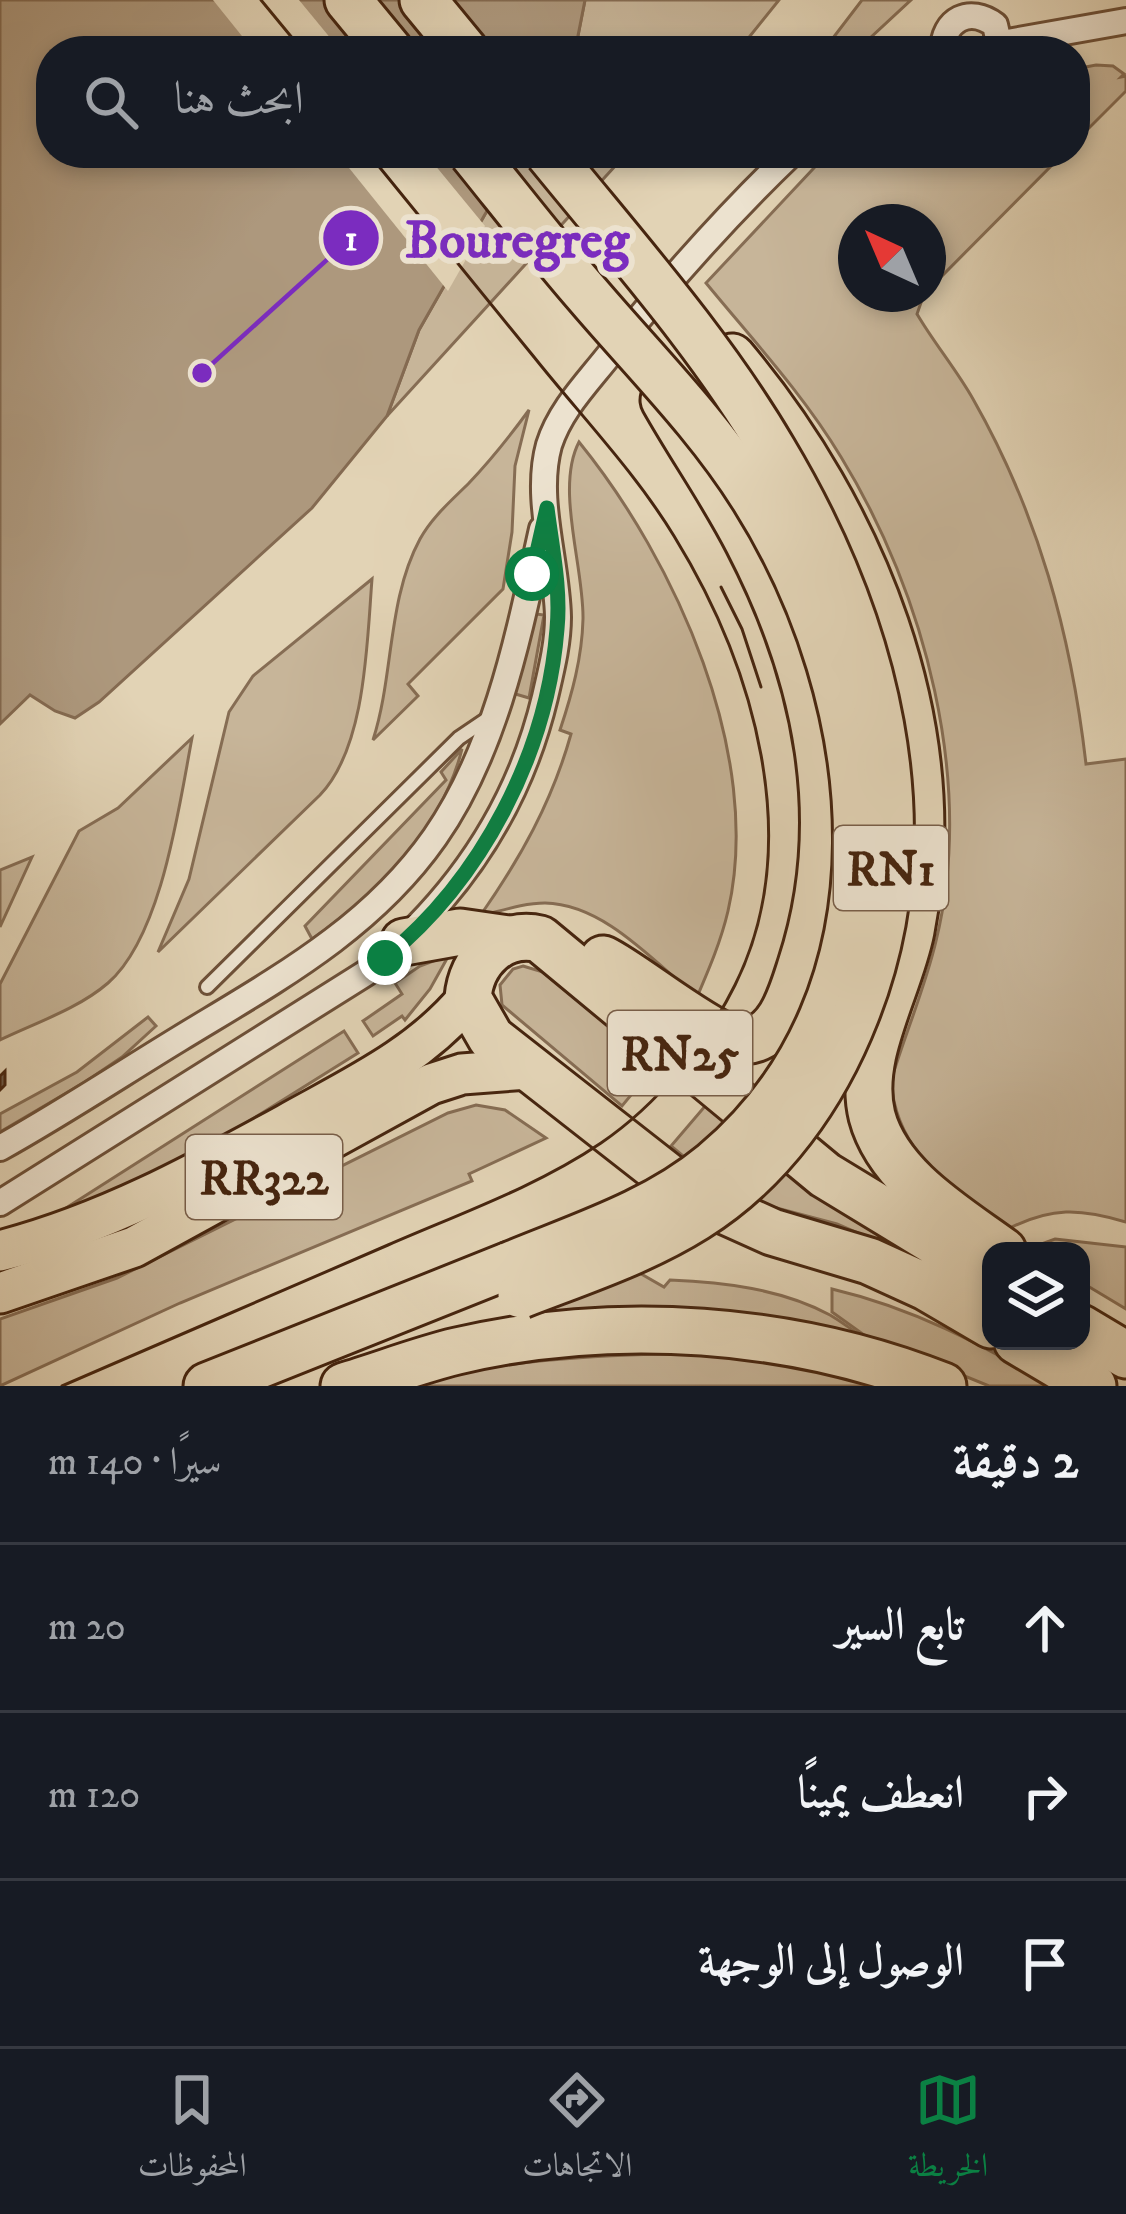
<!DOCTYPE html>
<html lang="ar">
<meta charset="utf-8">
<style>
:root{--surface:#171b24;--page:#242831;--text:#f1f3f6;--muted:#9ea1a6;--line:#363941;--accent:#0b8043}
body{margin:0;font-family:"IM FELL DW Pica",Amiri,serif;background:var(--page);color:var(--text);direction:rtl}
.controls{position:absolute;right:36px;bottom:36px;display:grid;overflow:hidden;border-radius:24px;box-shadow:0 6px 18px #0003}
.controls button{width:108px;height:108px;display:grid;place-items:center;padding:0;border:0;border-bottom:3px solid var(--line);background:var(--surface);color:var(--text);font:60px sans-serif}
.compass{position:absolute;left:838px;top:204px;width:108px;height:108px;border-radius:50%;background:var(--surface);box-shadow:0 6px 18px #0003;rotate:316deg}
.stop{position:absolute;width:36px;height:36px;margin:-27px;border:9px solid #0b8043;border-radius:50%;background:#fff}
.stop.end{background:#0b8043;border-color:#fff;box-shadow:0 3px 12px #0008}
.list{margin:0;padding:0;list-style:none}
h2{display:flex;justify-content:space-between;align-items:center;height:156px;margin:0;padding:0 48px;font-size:51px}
h2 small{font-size:39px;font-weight:400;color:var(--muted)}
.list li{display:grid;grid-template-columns:78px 1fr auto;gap:36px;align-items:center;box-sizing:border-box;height:168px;padding:0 48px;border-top:3px solid var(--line)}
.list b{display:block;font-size:45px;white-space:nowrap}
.list em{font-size:39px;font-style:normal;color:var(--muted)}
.icon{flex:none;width:66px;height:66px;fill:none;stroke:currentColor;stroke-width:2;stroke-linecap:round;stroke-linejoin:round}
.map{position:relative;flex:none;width:1126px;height:1386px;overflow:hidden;direction:ltr}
.search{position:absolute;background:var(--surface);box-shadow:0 6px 18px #0003;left:36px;right:36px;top:36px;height:132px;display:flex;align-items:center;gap:30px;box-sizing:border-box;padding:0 42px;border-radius:48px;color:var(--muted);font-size:45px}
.sheet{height:660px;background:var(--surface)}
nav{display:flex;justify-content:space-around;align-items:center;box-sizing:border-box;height:168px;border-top:3px solid var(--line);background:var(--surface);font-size:33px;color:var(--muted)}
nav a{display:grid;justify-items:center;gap:6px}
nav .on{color:var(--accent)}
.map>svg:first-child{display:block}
</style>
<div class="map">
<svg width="1126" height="1386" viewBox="0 0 1126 1386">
<rect width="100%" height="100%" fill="#e2d3b5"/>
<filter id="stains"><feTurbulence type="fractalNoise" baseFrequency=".00167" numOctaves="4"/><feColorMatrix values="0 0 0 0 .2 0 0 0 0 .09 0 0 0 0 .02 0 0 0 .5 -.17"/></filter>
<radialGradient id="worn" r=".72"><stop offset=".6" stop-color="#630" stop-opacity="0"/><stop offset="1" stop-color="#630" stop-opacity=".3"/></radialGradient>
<!-- green -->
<g fill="#c7b599" stroke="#866d54" stroke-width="3">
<path d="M585,0H779L738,51H575Z"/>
<path d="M862,0H911L856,51H823Z"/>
<path d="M1096,65L1113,66L1124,74L1121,77L1126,76V91L1075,142V69Z"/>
<path d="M520,153H627L387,416L419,330Z"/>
<path d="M828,153H1064L928,290V222H856V294H924L917,314C934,343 956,369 973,399C1038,513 1071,634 1086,764L1126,759V1222C1080,1208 1051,1207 1008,1229C953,1184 897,1158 891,1081C905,1034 925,988 936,941C975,782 925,594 841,457C803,394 752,339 706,283Z"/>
<path d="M529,410L515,466L512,532L503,589L408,684L418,696L373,740C394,675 387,600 420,539C432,517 451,501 469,483C491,460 510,436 529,410Z"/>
<path d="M579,442C675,560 764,755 728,911C721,941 709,969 697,997C654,962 604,904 545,903C523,903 501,911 480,916C520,859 552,802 571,734L560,730C572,694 582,658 583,619C584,567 555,488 579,442Z"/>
<path d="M372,579C367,642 366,747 320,795L158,952L189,879L229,712L253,676Z"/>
<path d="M536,614L544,615L529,698L512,693Z"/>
<path d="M192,738C179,806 162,936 108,983C78,1009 35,1023 0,1040V984L79,831L118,808Z"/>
<path d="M462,749C442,829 377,894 312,939L305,926L446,780L441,772Z"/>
<path d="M32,857L0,927V870Z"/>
<path d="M449,955L430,989L405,1020L402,1016L373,1036L363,1021L402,994L395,983L420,966Z"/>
<path d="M523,966L543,972L656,1065L622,1106L502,1005L500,985L513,969Z"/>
<path d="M148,1017L156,1026L122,1057L85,1082L0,1132V1114L77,1072Z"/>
<path d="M344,1031L358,1053L195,1155L44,1222Z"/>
<path d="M476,1105L505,1110L546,1138L469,1174L472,1181L180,1303L0,1386V1319L117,1278L448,1113Z"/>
<path d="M706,1105L735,1129L700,1170L671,1146Z"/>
<path d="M787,1166L908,1251L906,1254L837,1224L750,1201Z"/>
<path d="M1055,1239L1126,1247V1309L1081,1282V1251L1028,1249Z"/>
<path d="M636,1271L664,1287L670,1280C723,1282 782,1289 830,1315C844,1323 856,1334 871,1341L582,1314H528Z"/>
<path d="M832,1289C913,1308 981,1344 1053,1386H989L864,1335L832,1312Z"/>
<path d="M693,1353L793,1363L877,1386H399C497,1360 592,1355 693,1353Z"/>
</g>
<!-- water -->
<path fill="#ad987d" stroke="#846a51" stroke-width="3" d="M0,0H585L575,51H51V153H520L419,330L387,416L312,508L99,702L75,718L55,711L30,695L0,724Z"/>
<!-- pier -->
<g fill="#e2d3b5">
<path d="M213,0H299L341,51H254Z"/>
<path d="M337,153H425L485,226L448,291Z"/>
</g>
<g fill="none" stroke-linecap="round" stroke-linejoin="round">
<!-- lane casing -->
<g stroke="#6d5038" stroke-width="18">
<path id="lane" d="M207,987L459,738L493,715"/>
</g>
<!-- street casing -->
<g stroke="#6d5038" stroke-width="30">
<g id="street">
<path d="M1002,43L1126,21"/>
<path d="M943,51C943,19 970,6 995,25L1001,51"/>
<path d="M0,1148C61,1114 120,1075 179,1039C274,981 370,930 435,837C497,748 519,633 542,529"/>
<path d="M0,1203L366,973C455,901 518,810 545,697C551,671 558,644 558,617C557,561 534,499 549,445C560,410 587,383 609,355C666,284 726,216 792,153"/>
</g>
</g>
<!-- primary casing -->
<g stroke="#46250f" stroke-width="45">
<g id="primary">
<path d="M0,1251C104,1224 194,1175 287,1124C353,1087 419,1057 468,998"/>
<path d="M0,1293L134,1247L431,1084L462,1074L528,1069"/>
</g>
</g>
<!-- highway casing -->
<g stroke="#46250f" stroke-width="51">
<g id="highway">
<path d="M348,0L390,51"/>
<path d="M423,0L465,51"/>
<path d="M732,357C863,513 951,725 911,931C899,991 857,1056 872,1116C888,1177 955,1216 1003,1251"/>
<path d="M404,942L460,932L509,939"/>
<path d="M603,959C636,975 715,1042 744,1041C780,1039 792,993 801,965C848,821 817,675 748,542C723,493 691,448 664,400"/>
<path d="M991,1276L825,1175L540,939C501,930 471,960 468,998L491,1038L671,1179L712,1205L772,1232L869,1261L926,1287L991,1325"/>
<path d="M1081,1328L1126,1355"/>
<path d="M1017,1341L1093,1386"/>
<path d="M207,1386L510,1265"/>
<path d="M344,1386C381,1375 419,1360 457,1351C615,1314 792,1326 943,1386"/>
</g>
</g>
<!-- lane -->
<use href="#lane" stroke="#ece2cf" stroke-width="12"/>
<!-- street -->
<use href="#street" stroke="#ece2cf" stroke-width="24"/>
<!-- primary -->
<use href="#primary" stroke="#e2d3b5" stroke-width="39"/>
<!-- highway -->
<use href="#highway" stroke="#e2d3b5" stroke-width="45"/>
<!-- tram -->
<g stroke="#46250f" stroke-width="3">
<path d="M261,0L303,51"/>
<path d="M721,587L742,629L761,687"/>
<path d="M62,1386C171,1339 279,1292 388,1245C459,1214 536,1187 601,1143C658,1104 704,1047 735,985C806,842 754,666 674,536C635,472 581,416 534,357C478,289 423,221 368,153"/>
</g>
<!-- highway-bridge casing -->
<g stroke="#46250f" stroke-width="51" stroke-linecap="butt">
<g id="highway-bridge">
<path d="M472,153C510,200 547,248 587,294C644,361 707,423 754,498C881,699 914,996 713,1164C654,1213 580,1236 510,1265"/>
<path d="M521,1295C580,1272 642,1252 696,1218C771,1171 824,1096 856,1014C931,825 874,619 773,450C710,343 626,249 548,153"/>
</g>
</g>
<!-- highway-bridge -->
<use href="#highway-bridge" stroke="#e2d3b5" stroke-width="45"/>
</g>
<!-- shaded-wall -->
<path fill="#6a5947" stroke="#46250f" stroke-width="3" d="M5,1071V1085L0,1090V1076Z"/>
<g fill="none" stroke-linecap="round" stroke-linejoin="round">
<!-- route -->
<path stroke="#0b8043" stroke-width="15" d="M385,958C482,879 547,754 557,629C561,589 552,548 547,508L532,574"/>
</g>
<g text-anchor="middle" stroke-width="12" stroke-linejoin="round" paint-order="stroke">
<!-- shield labels -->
<g fill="#ece2cf" stroke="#785e49" stroke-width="3">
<rect x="834" y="826" width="114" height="84" rx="9"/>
<rect x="608" y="1011" width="144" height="84" rx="9"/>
<rect x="186" y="1135" width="156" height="84" rx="9"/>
</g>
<g font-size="48" font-weight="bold" fill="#46250f">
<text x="891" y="885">RN1</text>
<text x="680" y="1070">RN25</text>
<text x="264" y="1194">RR322</text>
</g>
</g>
<!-- callouts -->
<path fill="none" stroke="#7b2cbf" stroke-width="4.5" d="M202 373L351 238"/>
<g fill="#7b2cbf" stroke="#ece2cf" stroke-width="4.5">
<circle cx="202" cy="373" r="12"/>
<circle cx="351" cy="238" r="30"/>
</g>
<g font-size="36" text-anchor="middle" font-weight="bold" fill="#fff">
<text x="351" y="250">1</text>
</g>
<g font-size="54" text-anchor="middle" font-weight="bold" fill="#7b2cbf" stroke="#ece2cf" stroke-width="12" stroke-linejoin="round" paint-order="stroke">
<text x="517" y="257">Bouregreg</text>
</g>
<rect width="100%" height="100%" filter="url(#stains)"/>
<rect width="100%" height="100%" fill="url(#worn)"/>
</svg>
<div class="controls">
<button><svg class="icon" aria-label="layers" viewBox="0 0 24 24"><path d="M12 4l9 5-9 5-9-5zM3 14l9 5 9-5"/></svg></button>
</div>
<svg class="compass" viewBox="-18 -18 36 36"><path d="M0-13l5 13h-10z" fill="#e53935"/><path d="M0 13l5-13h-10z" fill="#9ea1a6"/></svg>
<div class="stop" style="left:532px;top:574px"></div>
<div class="stop end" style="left:385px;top:958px"></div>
<div class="search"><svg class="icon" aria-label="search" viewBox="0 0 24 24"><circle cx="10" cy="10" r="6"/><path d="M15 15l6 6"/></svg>ابحث هنا</div>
</div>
<section class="sheet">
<h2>2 دقيقة<small>سيرًا · 140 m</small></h2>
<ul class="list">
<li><svg class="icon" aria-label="ahead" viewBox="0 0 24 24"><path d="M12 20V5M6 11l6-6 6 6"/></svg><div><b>تابع السير</b></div><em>20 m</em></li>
<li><svg class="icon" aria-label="right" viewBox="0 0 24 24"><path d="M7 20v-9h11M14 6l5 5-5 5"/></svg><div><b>انعطف يمينًا</b></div><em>120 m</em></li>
<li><svg class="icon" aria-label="arrive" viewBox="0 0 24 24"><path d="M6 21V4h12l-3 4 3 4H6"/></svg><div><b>الوصول إلى الوجهة</b></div></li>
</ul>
</section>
<nav>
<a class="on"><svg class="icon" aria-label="map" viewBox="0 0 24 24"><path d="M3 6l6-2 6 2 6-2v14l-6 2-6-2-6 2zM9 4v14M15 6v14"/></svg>الخريطة</a>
<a><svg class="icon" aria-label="directions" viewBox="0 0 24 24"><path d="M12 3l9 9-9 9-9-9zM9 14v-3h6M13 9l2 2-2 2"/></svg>الاتجاهات</a>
<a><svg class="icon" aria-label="saved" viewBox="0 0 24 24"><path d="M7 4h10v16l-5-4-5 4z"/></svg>المحفوظات</a>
</nav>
